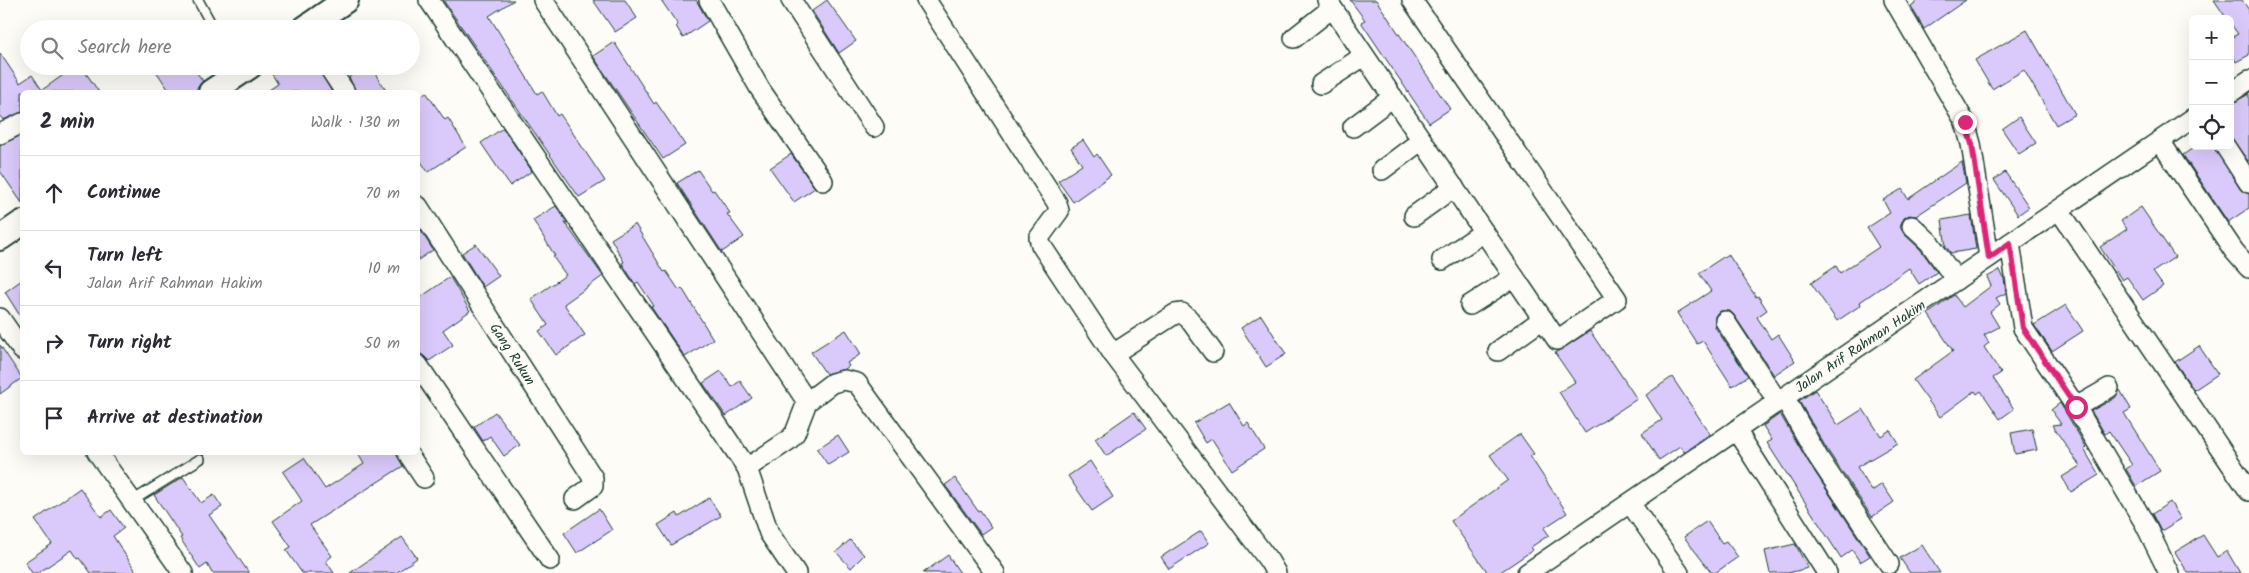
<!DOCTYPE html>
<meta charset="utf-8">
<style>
:root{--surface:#fff;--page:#f7f7f7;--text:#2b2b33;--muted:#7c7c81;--line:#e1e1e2}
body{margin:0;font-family:Kalam,sans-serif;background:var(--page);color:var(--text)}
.controls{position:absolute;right:15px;top:15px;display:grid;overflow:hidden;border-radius:8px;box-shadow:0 5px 20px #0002}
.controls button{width:45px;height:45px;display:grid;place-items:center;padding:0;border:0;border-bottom:1px solid var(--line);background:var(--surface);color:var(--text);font:25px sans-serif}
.stop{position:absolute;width:15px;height:15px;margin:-11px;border:4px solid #db2777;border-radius:50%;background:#fff}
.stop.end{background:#db2777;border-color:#fff;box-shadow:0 1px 5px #0008}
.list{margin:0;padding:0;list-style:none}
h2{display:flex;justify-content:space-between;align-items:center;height:65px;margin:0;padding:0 20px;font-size:21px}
h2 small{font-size:16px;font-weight:400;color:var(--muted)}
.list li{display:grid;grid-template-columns:32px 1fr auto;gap:15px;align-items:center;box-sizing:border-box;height:75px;padding:0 20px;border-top:1px solid var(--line)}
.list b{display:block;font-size:19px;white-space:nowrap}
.list p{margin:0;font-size:16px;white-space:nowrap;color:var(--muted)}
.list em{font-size:16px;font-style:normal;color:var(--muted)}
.icon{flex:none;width:28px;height:28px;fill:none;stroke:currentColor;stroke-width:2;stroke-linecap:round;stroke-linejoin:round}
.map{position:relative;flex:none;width:2249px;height:573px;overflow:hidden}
.search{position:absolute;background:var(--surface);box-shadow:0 5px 20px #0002;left:20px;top:20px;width:400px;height:55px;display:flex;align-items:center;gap:12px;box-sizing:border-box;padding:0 18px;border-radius:28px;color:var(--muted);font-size:19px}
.panel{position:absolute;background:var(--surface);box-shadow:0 5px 20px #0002;left:20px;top:90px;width:400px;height:365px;border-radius:8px}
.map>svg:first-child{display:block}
</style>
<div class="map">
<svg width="2249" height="573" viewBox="0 0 2249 573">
<rect width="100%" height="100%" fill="#fdfcf7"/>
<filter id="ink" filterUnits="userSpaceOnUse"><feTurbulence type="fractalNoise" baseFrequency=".02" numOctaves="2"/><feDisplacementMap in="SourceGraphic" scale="10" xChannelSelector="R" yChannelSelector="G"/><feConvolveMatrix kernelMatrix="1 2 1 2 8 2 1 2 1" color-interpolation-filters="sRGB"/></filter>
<g filter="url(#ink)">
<!-- building -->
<g fill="#dacafb" stroke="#1f3d34">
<path d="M443,0H514L489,16L537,94L542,91L557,116L560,114L605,181L579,197Z"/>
<path d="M593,0H625L637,18L615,32Z"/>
<path d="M661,0H696L708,21L683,38L676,26L678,25Z"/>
<path d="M827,0L856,41L839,53L812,11Z"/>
<path d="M1350,0H1376L1450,109L1429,123L1361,22L1365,20Z"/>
<path d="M1919,0H1966L1924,29L1911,6Z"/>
<path d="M2214,0H2242L2249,10V55L2236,62L2230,50V38L2238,34L2230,23V19H2227Z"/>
<path d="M2027,30L2075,114L2056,125L2024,70L1992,89L1975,60Z"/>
<path d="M614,42L654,104L656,102L685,145L663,159L593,56Z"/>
<path d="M0,53L20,83L32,75L42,90L76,66H81L99,92H22V112L3,120L0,116Z"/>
<path d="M163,66H192L203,81L194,92H170L156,71Z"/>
<path d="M278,66H317L332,92H266L278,84L270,71Z"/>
<path d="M366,66H370L387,92H356L349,77Z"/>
<path d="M426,92L445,120L448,118L466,147L428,172L418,157V98Z"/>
<path d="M2249,94V161H2248L2230,136V104Z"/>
<path d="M2019,117L2036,143L2019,154L2002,129Z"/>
<path d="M503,128L532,171L510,186L481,143Z"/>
<path d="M22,135V203L0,171V145Z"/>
<path d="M1083,140L1094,157L1097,154L1111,175L1073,202L1058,181L1082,165L1071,148Z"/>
<path d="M2196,146H2214L2240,189L2249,194V208L2228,222L2183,155Z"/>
<path d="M791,154L815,188L794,202L770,168Z"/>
<path d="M1962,162L1966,183L1916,216L1909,215L1904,218L1900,227L1904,234L1920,249L1937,272L1919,284L1909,268L1860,302L1861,305L1837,321L1811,283L1836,266L1840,273L1879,247L1867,228L1890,213L1883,200L1902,189L1908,199Z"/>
<path d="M698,170L712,191L714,190L730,213L727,214L744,237L722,252L677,183Z"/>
<path d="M2005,172L2029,207L2018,215L1994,180Z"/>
<path d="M556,206L567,222L565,223L603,276L564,304L585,335L556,355L539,331L548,325L531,299L566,275L553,257L555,256L533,220Z"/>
<path d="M2141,207L2175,257L2153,272L2163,286L2143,300L2127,277L2122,280L2100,247L2127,229L2121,221Z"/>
<path d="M1971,215L1976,249L1951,253L1946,247L1942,220Z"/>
<path d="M635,224L664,272L666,271L679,290L682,288L713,339L685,357L651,307L654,306L638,282L635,284L622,263L624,262L611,239Z"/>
<path d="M418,226L433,250L418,260Z"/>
<path d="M476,244L499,276L483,287L462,253Z"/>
<path d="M1728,254L1756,297L1758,296L1767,310L1757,317L1771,339L1778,334L1795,361L1774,375L1734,315L1730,311H1719L1715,316V327L1748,376L1732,386L1703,341L1697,344L1677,313L1711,291L1699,273Z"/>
<path d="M2000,270L2004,279L2006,293L1996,298L2000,304L1990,312L1999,327L1984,335L1989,343L1984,347L2001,373L1993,378L2014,409L2000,419L1981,391L1977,394L1975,391L1940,417L1913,380L1953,351L1928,314L1954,295L1963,307L1991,286L1987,277Z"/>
<path d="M450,277L470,311L443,330L453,345L429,361L418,351V299Z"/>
<path d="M22,280V319L5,292Z"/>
<path d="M2066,305L2083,331L2052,351L2034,325Z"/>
<path d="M1261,315L1286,354L1266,367L1241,328Z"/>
<path d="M846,330L861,354L847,363L849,366L845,369L826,374L811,352Z"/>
<path d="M1590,331L1610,361L1611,360L1637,399L1585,433L1559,392L1575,382L1555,353Z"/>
<path d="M0,345L22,378L0,394Z"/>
<path d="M2199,346L2218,374L2194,390L2175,362Z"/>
<path d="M721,371L732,387L740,381L752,398L726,416L703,383Z"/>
<path d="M1672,377L1710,434L1684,452L1680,446L1659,460L1642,433L1662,420L1646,395Z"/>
<path d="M1815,390L1838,425L1863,409L1881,436L1890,430L1898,443L1857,467L1872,491L1882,484L1894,502L1872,517L1828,451L1799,401Z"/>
<path d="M2120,390L2131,409L2124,413L2160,471L2136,486L2126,469L2132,465L2109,431L2105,434L2091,411L2115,398Z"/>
<path d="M1229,402L1244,426L1248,423L1264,449L1232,470L1212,439L1206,443L1194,423Z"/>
<path d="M2060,403L2086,447L2084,449L2099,475L2071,492L2062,477L2080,466L2052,425L2061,424L2051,410Z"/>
<path d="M495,412L520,445L504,456L490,436L483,441L474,427Z"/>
<path d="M1134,412L1146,429L1106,456L1095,439Z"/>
<path d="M1780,414L1809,463L1870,556L1860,562L1852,550L1841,558L1767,443L1772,440L1763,426Z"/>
<path d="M2032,429L2037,450L2015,454L2011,433Z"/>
<path d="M1520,434L1534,454L1530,456L1567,513L1544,528L1549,535L1531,547L1533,550L1499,573H1488L1451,521L1508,480L1490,455Z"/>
<path d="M838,435L849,452L828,465L817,449Z"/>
<path d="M357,452H396L403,466L310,525L332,556L326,561L334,573H302L286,550L291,547L273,521L302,501L283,472L304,458L325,489L364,464Z"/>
<path d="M1090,461L1113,497L1092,511L1068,476Z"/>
<path d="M183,477L201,503L214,495L222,507L209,515L249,573H212L207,564L200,569L180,538L182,537L154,495Z"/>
<path d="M955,478L978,511L980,510L991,527L981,534L945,485Z"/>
<path d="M80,488L101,517L111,510L124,528L113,536L137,573H91L80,558L78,559L72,550L38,573H32L25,562L52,544L35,520Z"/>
<path d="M709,498L721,516L671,545L658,525L677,513L679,517Z"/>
<path d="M2170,502L2181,519L2161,531L2152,514Z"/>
<path d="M599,509L612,530L577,553L564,533Z"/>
<path d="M1707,521L1722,543L1726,541L1738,557L1715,573H1712L1684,537Z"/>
<path d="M1201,531L1209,543L1169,569L1161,557Z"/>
<path d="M2203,535L2217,557L2227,551L2240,573H2188L2175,552Z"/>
<path d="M402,537L417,558L396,573H350Z"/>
<path d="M850,540L864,555L851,568L836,552Z"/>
<path d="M1795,544L1808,568L1788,573H1770L1765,551Z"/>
<path d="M1922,545L1940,573H1910L1900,558Z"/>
<path d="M948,555L960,573H923Z"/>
</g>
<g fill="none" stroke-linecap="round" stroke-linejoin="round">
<!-- service casing -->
<g stroke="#1f3d34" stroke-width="12">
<g id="service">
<path d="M198,0L214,29"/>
<path d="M132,501L200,459"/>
</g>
</g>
<!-- minor casing -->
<g stroke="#1f3d34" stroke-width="22">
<g id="minor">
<path d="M429,0L747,468L769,533L796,573"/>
<path d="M543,0L807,402"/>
<path d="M709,0L760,89L823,181"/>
<path d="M791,0L874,127"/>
<path d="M926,0L1057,203L1059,211L1039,238L1041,245L1113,354L1269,561L1276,573"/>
<path d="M1327,0L1557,340L1617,299L1412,0"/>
<path d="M1894,0L1965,122L1971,144L1989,257"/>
<path d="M1294,38L1332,8"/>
<path d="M328,66L345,92"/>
<path d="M1321,84L1364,56"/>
<path d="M2230,93L2249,80"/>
<path d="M1353,127L1393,97"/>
<path d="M0,134L22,123"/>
<path d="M2160,141L2234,251L2249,268"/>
<path d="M2225,146L2249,183"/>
<path d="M1382,170L1422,140"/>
<path d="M418,206L593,478V486L575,499"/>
<path d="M2059,210L2249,491"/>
<path d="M1414,216L1454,187"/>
<path d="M1912,226L1929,242L1956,280"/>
<path d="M2010,243L2023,328L2076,407L2145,524L2169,573"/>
<path d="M1442,260L1484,232"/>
<path d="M1470,305L1514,277"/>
<path d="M0,318L22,350"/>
<path d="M1725,321L1778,402"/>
<path d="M1498,351L1543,319"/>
<path d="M1113,354L1175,314L1182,313L1189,319L1213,352"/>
<path d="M418,365L550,560"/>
<path d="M1784,397L1818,457L1889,564"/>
<path d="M2076,407L2109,388"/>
<path d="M1736,430L1827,573"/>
<path d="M97,452L183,573"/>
<path d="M407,452L424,478"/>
<path d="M747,468L789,440L795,433L807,402L832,383L844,380L857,383L995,573"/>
<path d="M1630,503L1679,573"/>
<path d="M1527,573L2193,118"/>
</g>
</g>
<!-- tertiary casing -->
<g stroke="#1f3d34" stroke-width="28">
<g id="tertiary">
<path d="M304,29L346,0"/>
<path d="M211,92L250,66"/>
<path d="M0,238L22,223"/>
</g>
</g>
<!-- service -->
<use href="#service" stroke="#fdfcf7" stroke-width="9"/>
<!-- minor -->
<use href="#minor" stroke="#fdfcf7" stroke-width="19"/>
<!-- tertiary -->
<use href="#tertiary" stroke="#fdfcf7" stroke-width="24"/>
</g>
</g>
<g fill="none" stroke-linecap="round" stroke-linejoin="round" filter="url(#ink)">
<!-- route -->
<path stroke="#db2777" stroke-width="6" d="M1965,122L1972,144L1989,258L2010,243L2023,328L2076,407"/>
</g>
<g text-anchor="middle" stroke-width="4" stroke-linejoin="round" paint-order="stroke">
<!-- street labels -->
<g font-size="14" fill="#1f3d34" stroke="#fdfcf7">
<text transform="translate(1860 346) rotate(-34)" y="5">Jalan Arif Rahman Hakim</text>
<text transform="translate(513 354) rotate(57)" y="5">Gang Rukun</text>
</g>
</g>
</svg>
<div class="controls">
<button>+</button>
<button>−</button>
<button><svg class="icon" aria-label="locate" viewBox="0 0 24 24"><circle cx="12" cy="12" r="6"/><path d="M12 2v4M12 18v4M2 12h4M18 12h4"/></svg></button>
</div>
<div class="stop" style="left:2076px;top:407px"></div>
<div class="stop end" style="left:1965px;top:122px"></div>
<div class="search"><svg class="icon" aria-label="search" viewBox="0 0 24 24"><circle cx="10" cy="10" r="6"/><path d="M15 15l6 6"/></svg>Search here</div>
<section class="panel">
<h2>2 min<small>Walk · 130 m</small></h2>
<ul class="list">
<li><svg class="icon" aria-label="ahead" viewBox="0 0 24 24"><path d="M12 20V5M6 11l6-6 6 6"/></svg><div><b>Continue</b></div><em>70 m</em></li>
<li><svg class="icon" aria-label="left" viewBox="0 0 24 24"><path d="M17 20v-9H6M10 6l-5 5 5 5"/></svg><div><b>Turn left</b><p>Jalan Arif Rahman Hakim</p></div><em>10 m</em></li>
<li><svg class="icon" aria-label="right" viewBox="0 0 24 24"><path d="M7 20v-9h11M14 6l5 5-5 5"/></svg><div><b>Turn right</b></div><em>50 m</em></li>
<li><svg class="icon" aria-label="arrive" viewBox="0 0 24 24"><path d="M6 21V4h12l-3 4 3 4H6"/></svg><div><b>Arrive at destination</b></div></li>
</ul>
</section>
</div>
